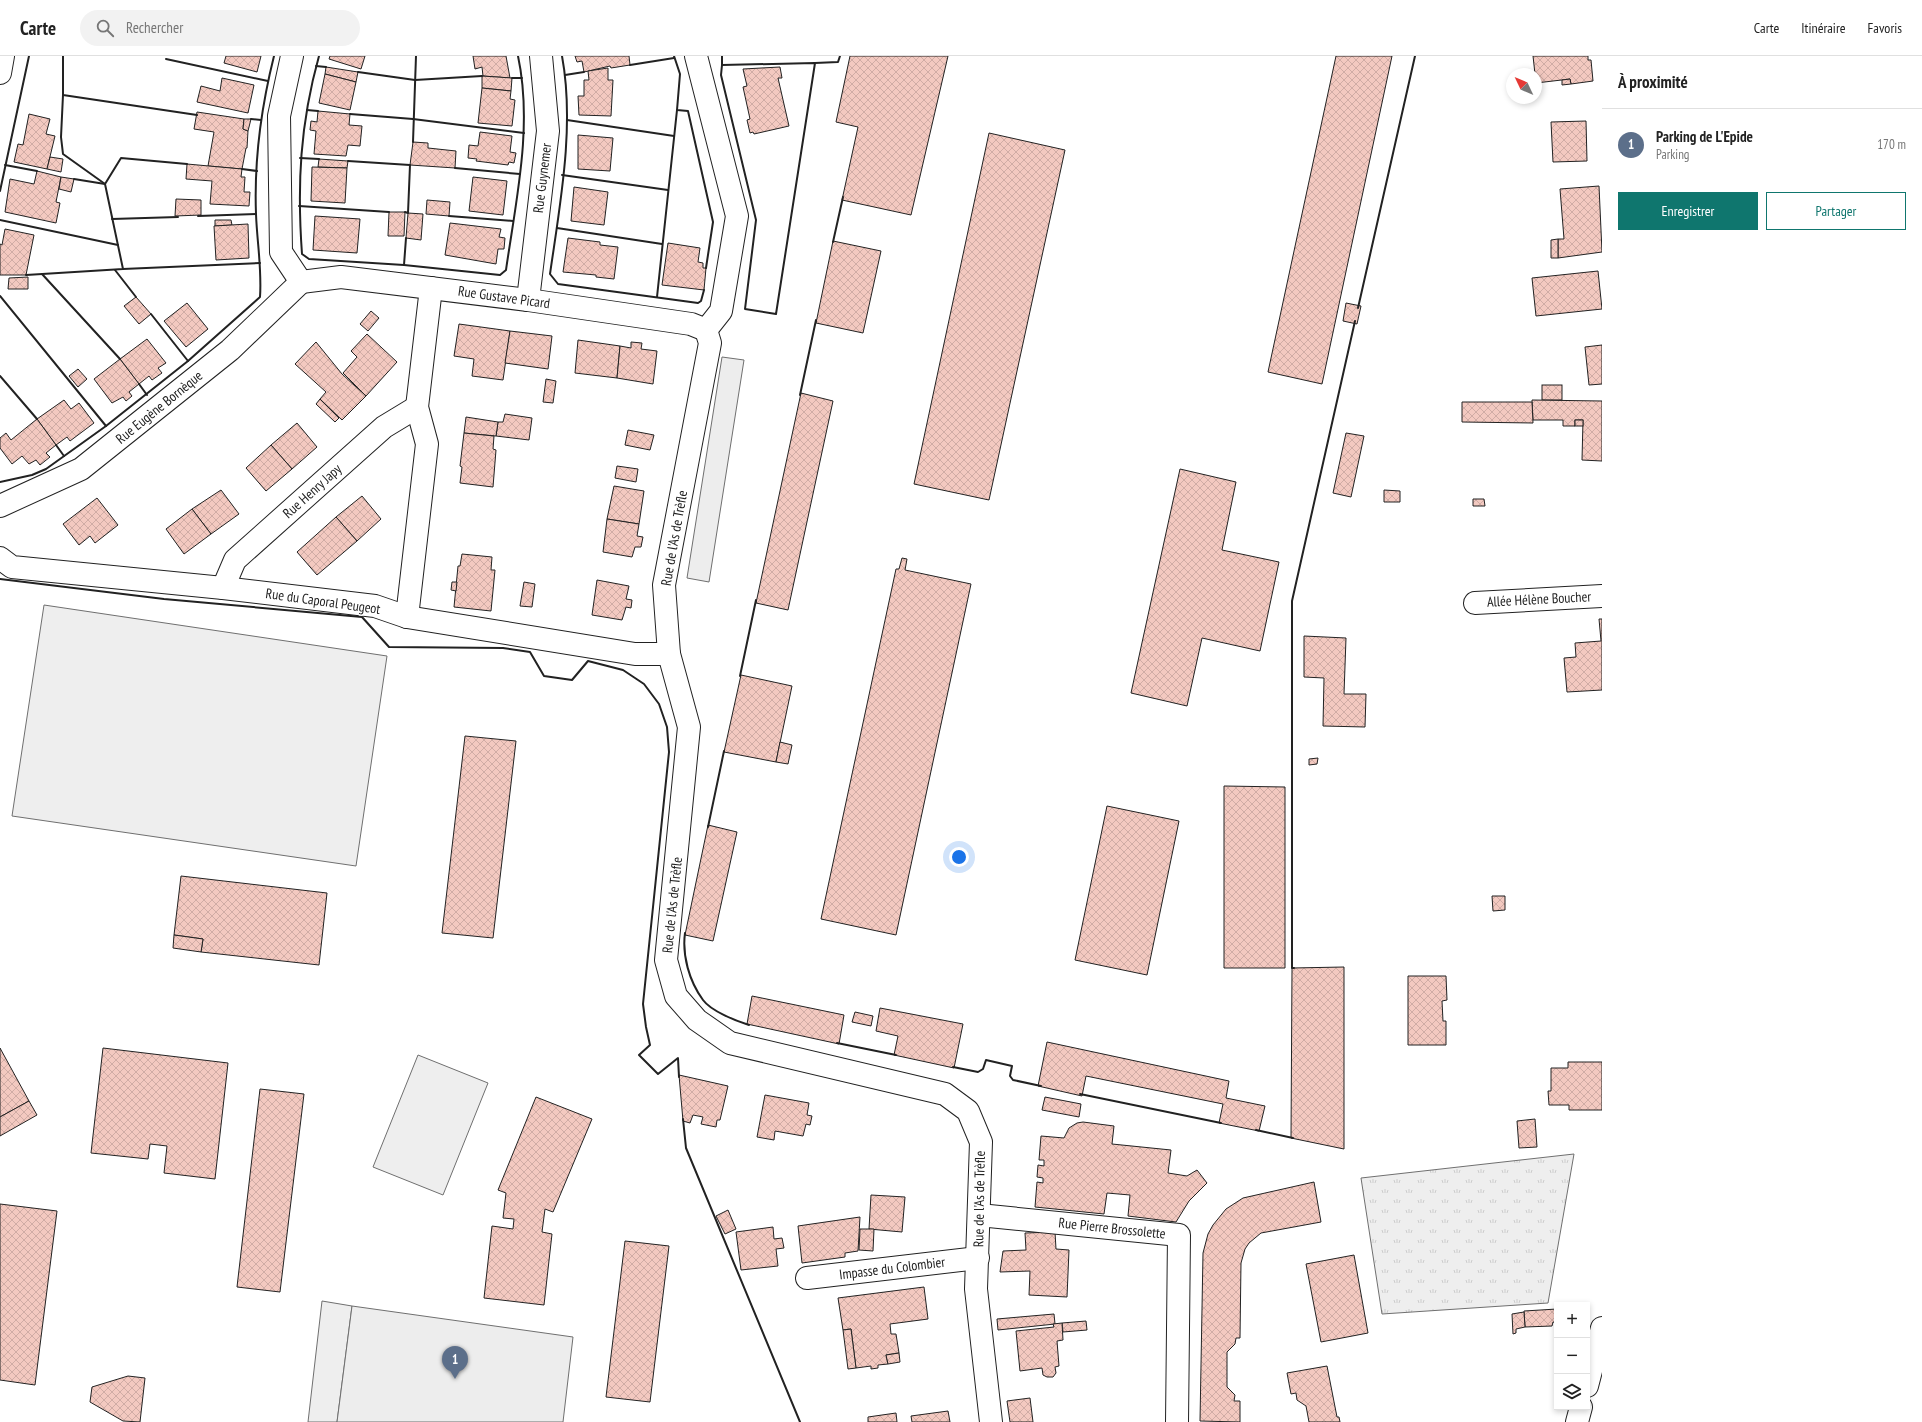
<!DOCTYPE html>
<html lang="fr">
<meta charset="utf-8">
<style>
:root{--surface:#fff;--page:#f2f2f2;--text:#222;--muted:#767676;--line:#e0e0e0;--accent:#0f766e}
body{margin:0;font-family:"PT Sans Narrow",sans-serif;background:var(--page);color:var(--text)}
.controls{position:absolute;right:12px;bottom:12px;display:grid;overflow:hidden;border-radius:0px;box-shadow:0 2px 6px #0003}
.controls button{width:36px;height:36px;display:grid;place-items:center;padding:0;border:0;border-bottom:1px solid var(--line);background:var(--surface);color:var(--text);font:20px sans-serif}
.compass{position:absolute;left:1506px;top:12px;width:36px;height:36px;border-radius:50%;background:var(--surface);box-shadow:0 2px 6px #0003;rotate:314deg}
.you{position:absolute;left:959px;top:801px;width:14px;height:14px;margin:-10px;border:3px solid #fff;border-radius:50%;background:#1a73e8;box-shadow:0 0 0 6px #1a73e833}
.badge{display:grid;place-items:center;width:26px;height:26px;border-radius:50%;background:var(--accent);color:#fff;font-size:13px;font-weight:700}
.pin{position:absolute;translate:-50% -33px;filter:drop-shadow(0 1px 2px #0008)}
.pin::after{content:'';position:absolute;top:21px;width:14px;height:12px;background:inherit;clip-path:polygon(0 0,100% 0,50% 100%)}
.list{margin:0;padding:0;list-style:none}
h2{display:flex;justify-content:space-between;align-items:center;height:52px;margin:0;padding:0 16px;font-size:17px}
h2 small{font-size:13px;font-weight:400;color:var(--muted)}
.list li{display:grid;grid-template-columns:26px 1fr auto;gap:12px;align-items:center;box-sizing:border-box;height:72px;padding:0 16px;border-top:1px solid var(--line)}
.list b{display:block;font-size:15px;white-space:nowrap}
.list p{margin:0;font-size:13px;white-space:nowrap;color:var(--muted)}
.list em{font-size:13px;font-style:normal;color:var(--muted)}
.actions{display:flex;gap:8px;padding:12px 16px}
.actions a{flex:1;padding:9px 0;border:1px solid var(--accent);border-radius:0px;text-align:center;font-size:14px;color:var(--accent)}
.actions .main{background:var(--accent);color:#fff}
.icon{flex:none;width:22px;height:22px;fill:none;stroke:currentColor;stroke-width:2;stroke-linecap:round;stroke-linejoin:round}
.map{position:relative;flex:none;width:1602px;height:1366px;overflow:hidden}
header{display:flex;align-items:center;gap:24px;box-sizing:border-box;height:56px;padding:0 20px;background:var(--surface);border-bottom:1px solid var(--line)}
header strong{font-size:19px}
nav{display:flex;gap:22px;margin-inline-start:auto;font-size:14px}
.search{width:280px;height:36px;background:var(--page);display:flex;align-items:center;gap:10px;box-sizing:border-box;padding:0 14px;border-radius:22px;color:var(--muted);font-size:15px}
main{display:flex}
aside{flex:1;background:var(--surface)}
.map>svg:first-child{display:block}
</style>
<header>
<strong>Carte</strong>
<div class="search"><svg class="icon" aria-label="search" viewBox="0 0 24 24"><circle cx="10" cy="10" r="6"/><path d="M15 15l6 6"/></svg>Rechercher</div>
<nav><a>Carte</a><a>Itinéraire</a><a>Favoris</a></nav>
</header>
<main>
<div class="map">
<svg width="1602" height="1366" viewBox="0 0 1602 1366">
<defs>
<pattern id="park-tufts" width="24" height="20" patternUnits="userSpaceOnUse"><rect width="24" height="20" fill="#eee"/><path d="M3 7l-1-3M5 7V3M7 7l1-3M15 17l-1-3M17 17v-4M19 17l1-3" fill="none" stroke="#ccc"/></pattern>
<pattern id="building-cross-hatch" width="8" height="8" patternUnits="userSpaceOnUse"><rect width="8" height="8" fill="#f3c9c0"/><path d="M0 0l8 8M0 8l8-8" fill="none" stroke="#d0aca5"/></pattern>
</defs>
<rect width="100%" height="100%" fill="#fff"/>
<!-- grass -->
<g fill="#eee" stroke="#6f6f6f">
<path d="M44,549L387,600L356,810L12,760Z"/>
<path d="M418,999L488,1027L443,1139L373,1111Z"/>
<path d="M322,1245L352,1250L337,1366H308Z"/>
</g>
<!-- park -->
<path fill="url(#park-tufts)" stroke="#6f6f6f" d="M1574,1098L1548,1247L1382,1258L1361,1122Z"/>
<!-- parking -->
<g fill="#ededed" stroke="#6f6f6f">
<path d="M722,301L744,304L709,526L687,522Z"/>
<path d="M352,1250L573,1281L563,1366H337Z"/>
</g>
<!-- building -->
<g fill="url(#building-cross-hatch)" stroke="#222">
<path d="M226,0H261L257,16L224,7Z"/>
<path d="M330,0H365L361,13L329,3Z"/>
<path d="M473,0H506L510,22L483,20L482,11L475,13Z"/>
<path d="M575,0H629L630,9L611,12L610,10L584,16L582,5L577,6Z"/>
<path d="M850,0H948L911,159L842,144L858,71L836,66Z"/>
<path d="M1336,0H1392L1322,328L1268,316Z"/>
<path d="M1533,0H1588V4H1591L1593,25L1571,28L1570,23L1536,27Z"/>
<path d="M326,11L358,16L356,26L325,18Z"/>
<path d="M780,11L782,22H778L789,70L754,78L753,76L750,77L747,64L750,63L743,31L747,30L743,13Z"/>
<path d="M608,12V24H613L611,60L579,59L578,40H584V24H589L588,15Z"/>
<path d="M325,18L356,26L350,54L319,47Z"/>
<path d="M482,20L512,22L511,35L482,32Z"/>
<path d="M222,22L254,29L248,57L197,46L201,30L220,35Z"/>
<path d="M1570,23L1571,28L1562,29V24Z"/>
<path d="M482,32L511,35L510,43L515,44L512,70L478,67Z"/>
<path d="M318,55L350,58L349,69L362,70L360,90L348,89L346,100L314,98L316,75L310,74L311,65L317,66Z"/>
<path d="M197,56L244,63L243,73L248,75L247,92H246L242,113L208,110L214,76L194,73Z"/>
<path d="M29,58L50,63L46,78L55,80L47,113L14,106L18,88L23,89Z"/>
<path d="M244,63H251L248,75L243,73Z"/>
<path d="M1586,65L1587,105L1553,106L1551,66Z"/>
<path d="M480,76L512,80L510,96L516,97L514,107L509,106L508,109L476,105L477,103L468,102L469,89L478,90Z"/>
<path d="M989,77L1065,94L989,444L914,428Z"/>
<path d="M578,79L613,82L610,115L578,113Z"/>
<path d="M413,86L428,87V92L456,95L455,112L410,109Z"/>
<path d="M50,101L63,103L61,116L47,113Z"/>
<path d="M319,103L348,105L347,112L318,111Z"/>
<path d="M187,108L242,113L241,121H245L244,136H250L249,150L210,148L212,125L186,123Z"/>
<path d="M312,111L347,112L345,147L311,145Z"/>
<path d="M37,115L61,121L56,146L60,147L56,167L5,156L10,123L34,128Z"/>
<path d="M61,121L74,123L71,136L59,133Z"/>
<path d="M473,121L507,125L503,159L469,155Z"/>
<path d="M1599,130L1602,196L1558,202V183H1564L1560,133Z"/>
<path d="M574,131L608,136L604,169L571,165Z"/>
<path d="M176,143L201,144V159L175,160Z"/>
<path d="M427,144L450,146L449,160L426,158Z"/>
<path d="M389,156H405L404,180H388Z"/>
<path d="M408,157L423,158L421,184L406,182Z"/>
<path d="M315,160L360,163L357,197L313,194Z"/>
<path d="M215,164H231L232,169L215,170Z"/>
<path d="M450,167L501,173L499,181L505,182L504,193H498L496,208L445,199Z"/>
<path d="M248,168L249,202L216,204L214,170Z"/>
<path d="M5,173L34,179L26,219H0V188L2,189Z"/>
<path d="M568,182L600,186V189L618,191L614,223L596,221V219L563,216Z"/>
<path d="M1558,183V202H1551V184Z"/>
<path d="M833,185L881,195L863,277L816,267Z"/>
<path d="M668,187L700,192L698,206L703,207V212H706L704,234L662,229Z"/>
<path d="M1598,215L1602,253L1536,260L1532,222Z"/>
<path d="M28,221V233H8L9,222Z"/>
<path d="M136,241L151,258L139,268L124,250Z"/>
<path d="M187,247L208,273L186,291L164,265Z"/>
<path d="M1346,247L1361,250L1357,268L1343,265Z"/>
<path d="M371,255L379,262L368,275L360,268Z"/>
<path d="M459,268L510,275L503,324L472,320L474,303L454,300Z"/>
<path d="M510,275L552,280L548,313L505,307Z"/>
<path d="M367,278L397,306L366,340L343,317L357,301L351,295Z"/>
<path d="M147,283L166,307L158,312L162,317L152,324L149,320L139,328L120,303Z"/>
<path d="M578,284L620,290L617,322L575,317Z"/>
<path d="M316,286L342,318L366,340L342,364L320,343L326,336L295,308Z"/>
<path d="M631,286L642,287L641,293L657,295L653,328L617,322L620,290L631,292Z"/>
<path d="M1602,289V328L1589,329L1585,291Z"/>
<path d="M120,303L139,328L129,336L132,340L126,345L123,341L112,347L94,323Z"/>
<path d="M78,313L87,323L78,331L69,320Z"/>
<path d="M546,323L556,325L553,347L543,346Z"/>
<rect x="1542" y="329" width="20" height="15"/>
<path d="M801,337L833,345L788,554L756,547Z"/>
<path d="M320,343L339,362L335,366L316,348Z"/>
<path d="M64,344L71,353L79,347L94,367L70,385L67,381L56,389L37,363Z"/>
<path d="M1532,344L1602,345V405L1582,404L1583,364H1575V370H1563V364H1533Z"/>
<path d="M1462,346H1532L1533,367L1462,366Z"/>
<path d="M505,358L532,362L529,384L496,380L498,366H503Z"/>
<path d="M466,361L498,366L496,380L464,377Z"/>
<path d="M37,363L56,389L46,397L50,401L40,409L36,404L29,408L22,400L12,408L0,392V382L6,377L11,384Z"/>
<rect x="1575" y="364" width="8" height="6"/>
<path d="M297,367L317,391L292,413L271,389Z"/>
<path d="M628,374L654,379L650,394L625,389Z"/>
<path d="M464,377L494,380L493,393L496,394L493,431L460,427L462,411L460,410Z"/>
<path d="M1346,377L1364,380L1351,441L1333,437Z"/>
<path d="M271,389L292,413L266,435L246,412Z"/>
<path d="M617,410L638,413L636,426L615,422Z"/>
<path d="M1180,413L1236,426L1222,494L1279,506L1260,595L1202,582L1187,650L1131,637Z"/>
<path d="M614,430L644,435L639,468L607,463Z"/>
<path d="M221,434L239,458L211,478L192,453Z"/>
<path d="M1384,434L1400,435V446H1384Z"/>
<path d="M362,440L381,463L357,485L336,461Z"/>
<path d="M97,442L118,469L95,487L90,480L79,489L63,468Z"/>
<path d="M1473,443H1484L1485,450H1473Z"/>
<path d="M192,453L211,478L184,498L166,473Z"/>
<path d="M336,461L357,485L317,519L297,496Z"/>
<path d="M607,463L639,468L637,480L643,481L641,491H635L632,501L603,496Z"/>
<path d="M462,498L492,501L491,514H495L491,555L454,551L458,510H460Z"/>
<path d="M902,502L907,503L905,514L971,528L896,879L821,863L896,513H899Z"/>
<path d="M597,524L629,530L626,543L632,544L631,552L626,551L622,564L592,559Z"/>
<path d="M452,526H457L456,535L451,534Z"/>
<path d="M524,526L535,528L532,551L520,550Z"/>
<path d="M1599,563H1602V634L1567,636L1564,602L1576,601L1575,587L1601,585Z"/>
<path d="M1304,580L1346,582L1344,638H1366L1365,671L1323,670L1324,622L1304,621Z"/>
<path d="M741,619L792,630L776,706L724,696Z"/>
<path d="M465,680L516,685L493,882L442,877Z"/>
<path d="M780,686L792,689L788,708L776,706Z"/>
<path d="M1318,702L1317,708L1309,709V703Z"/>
<path d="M1224,730L1285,731V912H1224Z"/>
<path d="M1107,750L1179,765L1147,919L1075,904Z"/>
<path d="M708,769L737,776L713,885L685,879Z"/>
<path d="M181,820L327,837L319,909L201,896L203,883L174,879Z"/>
<path d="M1492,840H1505V854L1493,855Z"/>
<path d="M174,879L203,883L201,896L173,892Z"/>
<path d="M1344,911V1093L1291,1082L1292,912Z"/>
<path d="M1408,920H1446L1447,944L1442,945L1443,965H1446V989H1408Z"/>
<path d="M752,940L844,959L839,988L747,968Z"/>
<path d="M880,952L963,968L954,1012L894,999L898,980L876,975Z"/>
<path d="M855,956L873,960L871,970L852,966Z"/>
<path d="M1047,986L1229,1025L1226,1042L1265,1050L1259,1075L1219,1067L1223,1048L1086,1020L1082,1040L1038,1030Z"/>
<path d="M0,992L29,1045L0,1061Z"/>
<path d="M103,992L228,1007L215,1123L164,1117L167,1090L150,1088L148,1103L91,1097Z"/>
<path d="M1568,1006H1602V1054H1569V1049H1549L1548,1035H1551V1012H1568Z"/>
<path d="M679,1019L728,1030L720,1064H717L716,1071L701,1068L703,1061L693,1059L690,1067L683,1065Z"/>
<path d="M260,1033L304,1038L280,1236L237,1231Z"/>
<path d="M765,1039L809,1047L807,1059L812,1060L810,1069L806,1068L803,1080L775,1075L774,1084L757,1081Z"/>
<path d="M536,1041L592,1063L553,1156L545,1153L542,1176L552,1178L544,1249L484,1242L492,1170L513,1173L514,1163L503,1162L506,1137L498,1134Z"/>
<path d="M1045,1041L1081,1048L1079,1061L1042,1054Z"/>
<path d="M29,1045L37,1059L0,1080V1061Z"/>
<path d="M1535,1063L1537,1091L1519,1092L1517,1065Z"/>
<path d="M1083,1066L1114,1070L1112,1088L1171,1094L1168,1117L1187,1120L1197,1114L1207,1127L1189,1145L1176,1166L1128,1160L1130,1139L1107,1137L1104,1158L1035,1151L1037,1126L1043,1127V1122L1037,1121L1038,1109L1044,1110V1104H1039L1041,1080L1064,1082L1069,1072L1077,1067Z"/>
<path d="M1314,1126L1321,1166L1261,1177L1249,1187L1245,1193L1241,1207L1240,1282H1236L1235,1288L1227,1296V1331L1235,1339L1234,1345H1240V1366L1200,1365L1203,1197L1208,1178L1213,1169L1226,1153L1243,1142Z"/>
<path d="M871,1139L905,1141L902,1176L869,1173Z"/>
<path d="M0,1148L57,1155L35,1329L0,1324Z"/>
<path d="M728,1154L736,1173L725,1178L716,1160Z"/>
<path d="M860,1161L858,1195L845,1197V1201L802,1207L798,1170Z"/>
<path d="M773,1171L774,1183L782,1182L784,1192L776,1193L778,1210L741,1214L736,1176Z"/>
<path d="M860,1173H874L873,1195L859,1194Z"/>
<path d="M1055,1176L1056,1193L1069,1194L1067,1241L1029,1239L1030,1215L1000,1216L1003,1195L1026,1194L1025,1177Z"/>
<path d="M625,1185L669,1190L650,1346L606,1341Z"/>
<path d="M1354,1199L1368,1277L1321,1286L1306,1208Z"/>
<path d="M924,1231L928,1263L890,1268L891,1278H896L899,1297L886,1299L888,1308L878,1309V1312L871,1313V1310L856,1312L851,1273L843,1274L838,1242Z"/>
<path d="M1557,1253V1267L1553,1266L1552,1270L1525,1271L1524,1255Z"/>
<path d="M1524,1256L1525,1271L1516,1273V1277L1513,1278L1512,1258Z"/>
<path d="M1054,1258L1055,1268L998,1274L997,1263Z"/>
<path d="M1086,1265L1087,1274L1063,1276L1062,1267Z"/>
<path d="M1062,1267L1063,1284L1057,1285L1059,1310L1055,1311L1056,1317L1053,1321H1047L1043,1319L1042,1312L1020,1315L1016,1275L1054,1271L1053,1268Z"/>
<path d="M851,1273L856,1312L848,1313L843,1274Z"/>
<path d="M899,1297L900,1306L888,1308L886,1299Z"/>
<path d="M1327,1310L1337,1361H1339L1340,1366H1309L1306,1350L1297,1344L1296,1337L1291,1338L1287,1317Z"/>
<path d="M128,1320L145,1322L140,1366L123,1365L90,1346L92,1331Z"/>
<path d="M1030,1342L1033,1366H1010L1007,1345Z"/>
<path d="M948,1355L950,1366H912L911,1360Z"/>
<path d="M896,1357L897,1366H868V1361Z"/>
</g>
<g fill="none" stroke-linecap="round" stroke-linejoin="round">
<!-- minor casing -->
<g stroke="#222" stroke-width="24">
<g id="minor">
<path d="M292,0L279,60L281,196L301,226"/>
<path d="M696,0L737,160L721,255L706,274"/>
<path d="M0,17L3,0"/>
<path d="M301,226L341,221L528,244L691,268L706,274"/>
<path d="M528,244L548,75L541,0"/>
<path d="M706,274L710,287L664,529L669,598L689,671L666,904L676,940L697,964L730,987L945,1038L968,1055L981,1086L976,1233L991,1366"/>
<path d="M0,450L81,413L230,294L301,226"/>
<path d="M0,502L12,511L223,532L375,550L407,561L635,598H669"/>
<path d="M223,532L235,504L384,371L417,351"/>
<path d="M1475,547L1602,540"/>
<path d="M407,561L427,388L417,351L431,232"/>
<path d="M979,1159L1179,1179L1177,1366"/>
<path d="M807,1222L978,1202"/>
</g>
</g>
<!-- primary casing -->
<g stroke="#222" stroke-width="24">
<g id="primary">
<path d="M1587,1330L1602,1272"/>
<path d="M1577,1366L1581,1351"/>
</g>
</g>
<!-- minor -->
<use href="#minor" stroke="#fff" stroke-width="22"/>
<!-- primary -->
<use href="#primary" stroke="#fff" stroke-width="22"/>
<!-- wall -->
<g stroke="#222" stroke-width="2">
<path d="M63,0V39L197,59"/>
<path d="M319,0C300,68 297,129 302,198L309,203L404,209L500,219L506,214C516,144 533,70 518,0"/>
<path d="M562,0C575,70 560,148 550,218L558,228L698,247L701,245L704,234"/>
<path d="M674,0L680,18L677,54L688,55L713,166L706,212"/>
<path d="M722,0V9"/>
<path d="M166,3L268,25"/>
<path d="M815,7L776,258L745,253L756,164L721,19L722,9Z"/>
<path d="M815,7L838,6L840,0"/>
<path d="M630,9L674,2"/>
<path d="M316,10L326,11"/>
<path d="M358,16L415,24L482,20"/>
<path d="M565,19L584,16"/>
<path d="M512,22H522"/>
<path d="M307,54L318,55"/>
<path d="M350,58L413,63L524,77"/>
<path d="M251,63L261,64"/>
<path d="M567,64L674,80"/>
<path d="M413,86L416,0"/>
<path d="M300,102L319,103"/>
<path d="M348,105L410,109L408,157L405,156"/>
<path d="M5,109L37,115"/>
<path d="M455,112L520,118"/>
<path d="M242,113L257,115"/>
<path d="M562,119L668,134"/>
<path d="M74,123L105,128L121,102L187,108"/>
<path d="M0,135L29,0"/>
<path d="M299,150L389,156"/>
<path d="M198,160L256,158"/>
<path d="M449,160L513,165"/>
<path d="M112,163L178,161"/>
<path d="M0,164L118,189"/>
<path d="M557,172L662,188"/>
<path d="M833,186L843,141"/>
<path d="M404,209L406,182"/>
<path d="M123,213L260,207"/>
<path d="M115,214L136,241"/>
<path d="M42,218L120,303"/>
<path d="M26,219L123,213L105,128L63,98L61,81L63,39"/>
<path d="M0,240L106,370"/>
<path d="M657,241L677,54"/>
<path d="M1358,252L1415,0"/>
<path d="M151,258L188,305"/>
<path d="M0,320L37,363"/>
<path d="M139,328L147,339"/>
<path d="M800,339L816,264"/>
<path d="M56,389L64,400"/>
<path d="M0,426L32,419L46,413L106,370L188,305L260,241C262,213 257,186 256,158C254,105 261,52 274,0"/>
<path d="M0,523L164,543L362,561L389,591L503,592L530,596L544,620L572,624L588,605L623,614L644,628L659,648L667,671L669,696L643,948L646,971L650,989L639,999L658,1018L678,1002L679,1021"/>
<path d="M740,620L756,544"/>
<path d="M708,771L724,695"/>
<path d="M685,877C682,899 689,925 703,944C711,955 736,965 749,969"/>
<path d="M1294,912H1292V545L1355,265"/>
<path d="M837,987L896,999"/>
<path d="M953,1011L978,1016L983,1013L986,1004L1012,1010L1010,1020L1013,1024L1041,1030"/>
<path d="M1080,1038L1221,1067"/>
<path d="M683,1063L686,1092L800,1366"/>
<path d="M1256,1074L1293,1082"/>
</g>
</g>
<g text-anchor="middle" stroke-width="3" stroke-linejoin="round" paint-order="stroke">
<!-- street labels -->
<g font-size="14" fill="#222" stroke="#fff">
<text transform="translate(542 122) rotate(-83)" y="5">Rue Guynemer</text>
<text transform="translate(504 241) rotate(8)" y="5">Rue Gustave Picard</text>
<text transform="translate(159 351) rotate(-39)" y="5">Rue Eugène Bornèque</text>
<text transform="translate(312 435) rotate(-42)" y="5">Rue Henry Japy</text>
<text transform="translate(674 482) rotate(-80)" y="5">Rue de l'As de Trèfle</text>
<text transform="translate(1539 543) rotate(-3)" y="5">Allée Hélène Boucher</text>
<text transform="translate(323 545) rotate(8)" y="5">Rue du Caporal Peugeot</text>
<text transform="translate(672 849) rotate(-84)" y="5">Rue de l'As de Trèfle</text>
<text transform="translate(979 1143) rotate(-89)" y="5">Rue de l'As de Trèfle</text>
<text transform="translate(1112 1172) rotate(6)" y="5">Rue Pierre Brossolette</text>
<text transform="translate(892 1212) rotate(-7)" y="5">Impasse du Colombier</text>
</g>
</g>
</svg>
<div class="controls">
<button>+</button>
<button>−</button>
<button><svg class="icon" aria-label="layers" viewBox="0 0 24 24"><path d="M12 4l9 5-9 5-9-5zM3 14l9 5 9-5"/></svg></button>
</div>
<svg class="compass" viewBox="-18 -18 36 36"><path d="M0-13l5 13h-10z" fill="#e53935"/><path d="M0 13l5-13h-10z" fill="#767676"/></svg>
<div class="you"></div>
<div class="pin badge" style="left:455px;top:1323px;background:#5c6f8a">1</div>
</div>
<aside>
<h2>À proximité<small></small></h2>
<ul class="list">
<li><span class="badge" style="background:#5c6f8a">1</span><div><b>Parking de L'Epide</b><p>Parking</p></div><em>170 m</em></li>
</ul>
<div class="actions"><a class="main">Enregistrer</a><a>Partager</a></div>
</aside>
</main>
